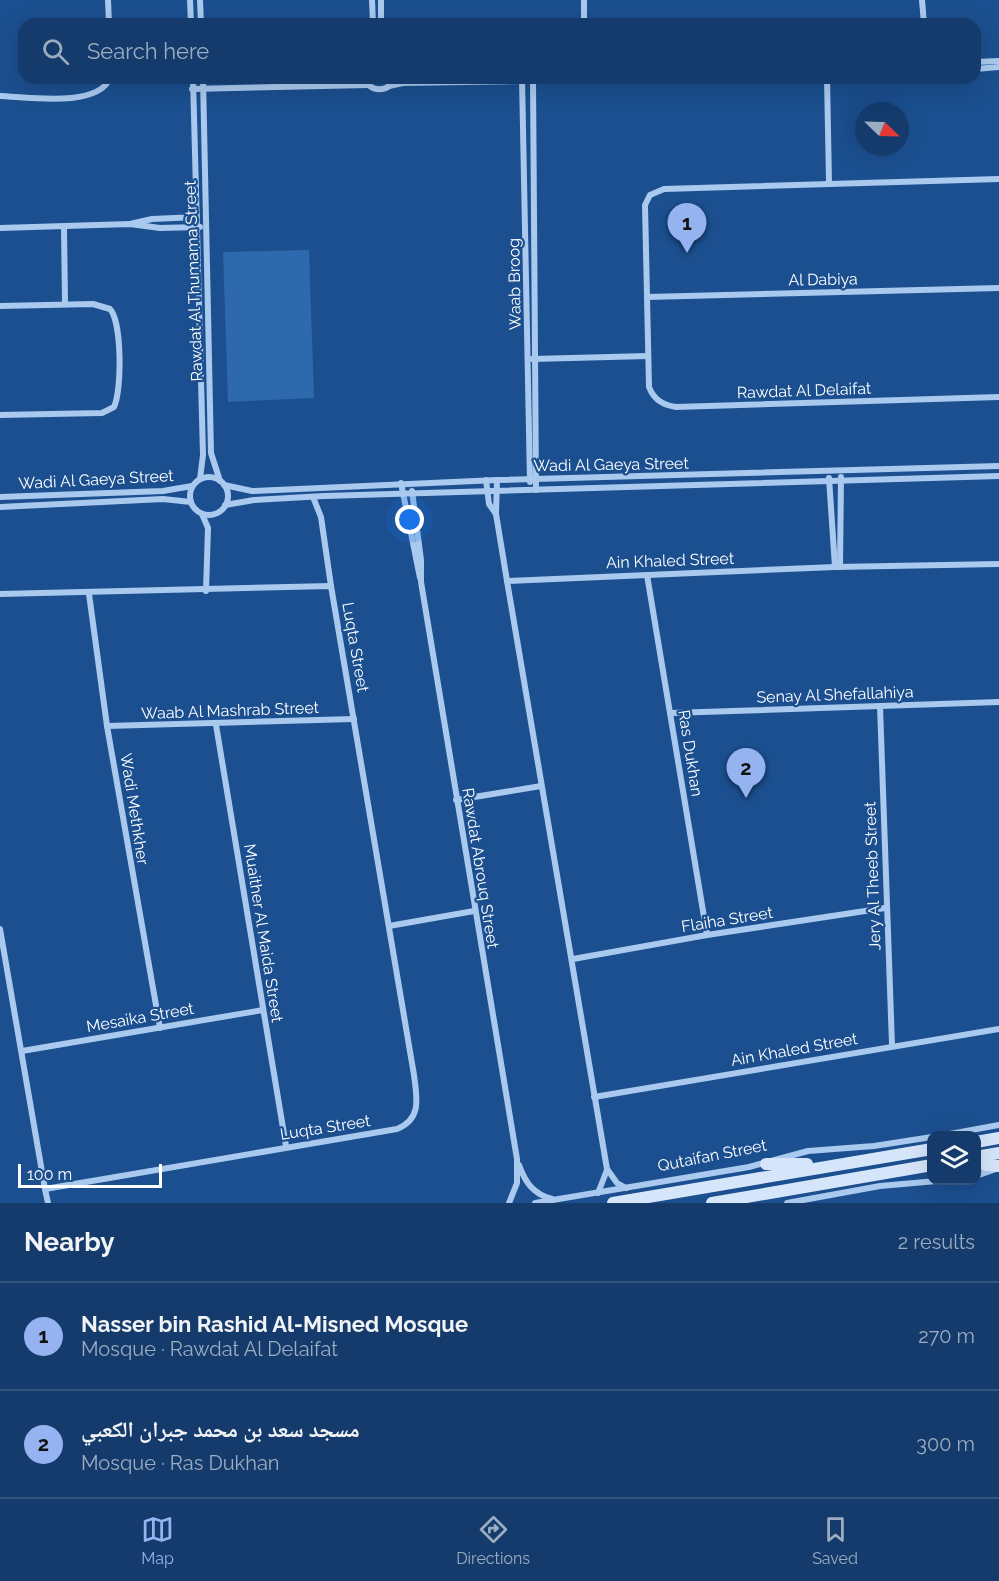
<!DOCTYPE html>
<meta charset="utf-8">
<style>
:root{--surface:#143b6b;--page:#1d4271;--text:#f1f3f6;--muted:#9dadc1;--line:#33557e;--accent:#95b2f1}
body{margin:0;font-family:Raleway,"Noto Naskh Arabic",sans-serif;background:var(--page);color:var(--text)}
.controls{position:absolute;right:18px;bottom:18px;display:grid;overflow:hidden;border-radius:12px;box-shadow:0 6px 24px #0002}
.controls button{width:54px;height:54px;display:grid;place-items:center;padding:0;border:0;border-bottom:2px solid var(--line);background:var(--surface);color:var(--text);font:30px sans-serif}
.compass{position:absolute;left:855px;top:102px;width:54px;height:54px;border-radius:50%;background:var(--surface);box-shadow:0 6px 24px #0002;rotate:113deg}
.scale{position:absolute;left:18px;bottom:15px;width:144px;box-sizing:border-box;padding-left:6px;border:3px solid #fff;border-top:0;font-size:16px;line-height:21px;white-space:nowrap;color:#fff;-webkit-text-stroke:4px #1b4f8f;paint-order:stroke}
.you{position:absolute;left:410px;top:520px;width:21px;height:21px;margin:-15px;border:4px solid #fff;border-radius:50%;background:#1a73e8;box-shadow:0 0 0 9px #1a73e833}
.badge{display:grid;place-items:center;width:39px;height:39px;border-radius:50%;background:var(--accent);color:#111;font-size:20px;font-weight:700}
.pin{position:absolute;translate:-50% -50px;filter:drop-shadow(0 2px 3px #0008)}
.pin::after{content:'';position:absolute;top:32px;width:21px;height:18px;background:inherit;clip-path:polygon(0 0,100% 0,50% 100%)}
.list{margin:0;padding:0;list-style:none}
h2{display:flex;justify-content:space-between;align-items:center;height:78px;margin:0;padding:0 24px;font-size:26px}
h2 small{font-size:20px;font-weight:400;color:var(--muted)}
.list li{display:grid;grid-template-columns:39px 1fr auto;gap:18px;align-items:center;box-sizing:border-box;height:108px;padding:0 24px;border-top:2px solid var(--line)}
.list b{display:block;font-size:22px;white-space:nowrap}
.list p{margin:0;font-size:20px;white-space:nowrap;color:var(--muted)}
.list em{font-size:20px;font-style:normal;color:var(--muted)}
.icon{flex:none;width:33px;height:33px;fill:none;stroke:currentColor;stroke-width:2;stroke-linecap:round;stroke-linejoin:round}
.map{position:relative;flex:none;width:999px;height:1203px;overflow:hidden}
.search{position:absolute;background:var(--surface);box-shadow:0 6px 24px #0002;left:18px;right:18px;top:18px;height:66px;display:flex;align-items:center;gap:15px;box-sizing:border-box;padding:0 21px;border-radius:18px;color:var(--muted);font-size:22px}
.sheet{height:294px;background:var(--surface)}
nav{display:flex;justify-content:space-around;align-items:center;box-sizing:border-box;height:84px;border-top:2px solid var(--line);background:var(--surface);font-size:16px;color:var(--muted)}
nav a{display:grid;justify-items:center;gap:3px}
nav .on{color:var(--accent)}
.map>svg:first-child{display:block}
</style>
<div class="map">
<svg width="999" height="1203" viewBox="0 0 999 1203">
<rect width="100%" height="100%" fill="#1b4f8f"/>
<!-- green -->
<path fill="#2e69ad" d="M309,250L314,398L228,402L223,252Z"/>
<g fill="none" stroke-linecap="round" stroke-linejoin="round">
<!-- street -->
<g stroke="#a9c9ee" stroke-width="6">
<path d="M108,0L109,24"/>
<path d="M190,0L191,24"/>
<path d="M200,0L201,24"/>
<path d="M372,0L373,24"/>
<path d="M381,0V24"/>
<path d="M584,0V24"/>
<path d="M922,0L924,24"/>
<path d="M975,62L999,61"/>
<path d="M975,69L999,67"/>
<path d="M193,78L203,455L200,479"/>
<path d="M202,78H316"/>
<path d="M203,78L211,453L220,481"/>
<path d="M364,78C371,93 388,93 395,78"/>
<path d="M422,78H429"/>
<path d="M522,78L530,482"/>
<path d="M533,78L536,490"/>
<path d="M827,78L829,182"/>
<path d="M389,86L403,83L691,78"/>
<path d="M192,89L368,85"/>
<path d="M0,96C28,97 98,108 110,78"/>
<path d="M999,179L664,189L650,195L645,205L649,387C654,400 663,405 676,407L999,397"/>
<path d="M130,224L152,219L197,217"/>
<path d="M64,227L65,303"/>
<path d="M0,228L130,224L160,228L200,227"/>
<path d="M647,297L999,288"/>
<path d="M0,306L93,304L110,309C122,322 122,390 114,407L102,413L0,415"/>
<path d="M532,359L648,356"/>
<circle cx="209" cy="496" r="19"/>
<path d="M829,478L835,567"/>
<path d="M486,480L489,504L496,514"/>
<path d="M497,480L496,514L507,581L607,1169L617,1183L626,1188"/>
<path d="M401,483L420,578"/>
<path d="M224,485L252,491L497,480L999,466"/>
<path d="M412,491L421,560V582L517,1159V1183L509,1203"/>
<path d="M0,497L163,491L192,486"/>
<path d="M313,497L321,517L331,586"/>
<path d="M225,505L254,500L324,496L999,476"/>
<path d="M0,507L163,499L191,502"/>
<path d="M202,514L208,528L206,591"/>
<path d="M840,567L841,477"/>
<path d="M647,575L707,935"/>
<path d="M507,581L835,567L999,564"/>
<path d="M0,594L331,586L414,1075C417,1098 422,1119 397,1129L45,1189L0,929"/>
<path d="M89,594L107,726L160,1028"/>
<path d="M880,706L892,1045"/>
<path d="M671,713L999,702"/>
<path d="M216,725L286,1146"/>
<path d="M107,726L354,719"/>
<path d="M456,800L541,786"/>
<path d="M389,926L474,911"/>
<path d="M573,959L707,935L885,908"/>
<path d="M22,1051L263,1010"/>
<path d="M594,1097L999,1029"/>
<path d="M939,1136L999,1125"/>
<path d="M519,1165C525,1182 533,1194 552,1199"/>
<path d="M976,1176L996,1169"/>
<path d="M45,1189L48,1203"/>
<path d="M598,1193L607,1170"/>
<path d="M535,1203L749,1167L808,1151L874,1146L932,1137"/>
<path d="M787,1203L880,1186L948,1180"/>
</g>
<!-- secondary -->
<g stroke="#d6e6fa" stroke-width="12">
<path d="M976,1142L999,1138"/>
<path d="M976,1157L999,1153"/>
<path d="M766,1164H807"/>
<path d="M976,1164L999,1166"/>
<path d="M613,1203L932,1149"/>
<path d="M712,1203L932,1165"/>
</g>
</g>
<g text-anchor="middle" stroke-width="4.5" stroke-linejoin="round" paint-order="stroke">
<!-- street labels -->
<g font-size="16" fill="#fff" stroke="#1b4f8f">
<text transform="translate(823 279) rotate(-1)" y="6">Al Dabiya</text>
<text transform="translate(193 281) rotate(-92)" y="6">Rawdat Al Thumama Street</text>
<text transform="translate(514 284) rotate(-91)" y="6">Waab Broog</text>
<text transform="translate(804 390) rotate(-2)" y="6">Rawdat Al Delaifat</text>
<text transform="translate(611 464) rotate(-1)" y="6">Wadi Al Gaeya Street</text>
<text transform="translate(96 479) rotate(-3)" y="6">Wadi Al Gaeya Street</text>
<text transform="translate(670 560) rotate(-2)" y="6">Ain Khaled Street</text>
<text transform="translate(356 647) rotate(80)" y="6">Luqta Street</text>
<text transform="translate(835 694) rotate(-2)" y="6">Senay Al Shefallahiya</text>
<text transform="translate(230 710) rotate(-2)" y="6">Waab Al Mashrab Street</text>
<text transform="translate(691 753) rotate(81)" y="6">Ras Dukhan</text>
<text transform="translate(135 809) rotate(81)" y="6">Wadi Methkher</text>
<text transform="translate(481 868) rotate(81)" y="6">Rawdat Abrouq Street</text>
<text transform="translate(872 876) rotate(-92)" y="6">Jery Al Theeb Street</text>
<text transform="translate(727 919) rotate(-9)" y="6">Flaiha Street</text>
<text transform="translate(264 933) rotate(81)" y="6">Muaither Al Maida Street</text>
<text transform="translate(140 1017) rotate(-10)" y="6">Mesaika Street</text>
<text transform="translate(794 1049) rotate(-10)" y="6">Ain Khaled Street</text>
<text transform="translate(325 1127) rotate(-9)" y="6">Luqta Street</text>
<text transform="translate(712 1155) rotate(-11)" y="6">Qutaifan Street</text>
</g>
</g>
</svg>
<div class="controls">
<button><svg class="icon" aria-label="layers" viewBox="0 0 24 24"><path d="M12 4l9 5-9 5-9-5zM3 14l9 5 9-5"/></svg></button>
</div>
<svg class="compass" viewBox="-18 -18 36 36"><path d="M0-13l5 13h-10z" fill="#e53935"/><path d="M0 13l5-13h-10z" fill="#9dadc1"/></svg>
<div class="scale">100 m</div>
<div class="you"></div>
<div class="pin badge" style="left:687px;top:253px">1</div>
<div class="pin badge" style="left:746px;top:798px">2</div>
<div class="search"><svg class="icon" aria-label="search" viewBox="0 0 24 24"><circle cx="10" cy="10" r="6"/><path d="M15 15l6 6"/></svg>Search here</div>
</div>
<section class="sheet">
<h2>Nearby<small>2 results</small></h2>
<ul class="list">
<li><span class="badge">1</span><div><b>Nasser bin Rashid Al-Misned Mosque</b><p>Mosque · Rawdat Al Delaifat</p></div><em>270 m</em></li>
<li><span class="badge">2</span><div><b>مسجد سعد بن محمد جبران الكعبي</b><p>Mosque · Ras Dukhan</p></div><em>300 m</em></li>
</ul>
</section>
<nav>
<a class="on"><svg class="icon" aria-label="map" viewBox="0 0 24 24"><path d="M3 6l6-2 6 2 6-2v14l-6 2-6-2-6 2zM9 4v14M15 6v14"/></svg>Map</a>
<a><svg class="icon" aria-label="directions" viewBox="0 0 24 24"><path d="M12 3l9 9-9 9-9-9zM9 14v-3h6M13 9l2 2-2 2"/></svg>Directions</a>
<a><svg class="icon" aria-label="saved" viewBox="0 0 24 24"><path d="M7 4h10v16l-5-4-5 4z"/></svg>Saved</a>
</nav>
